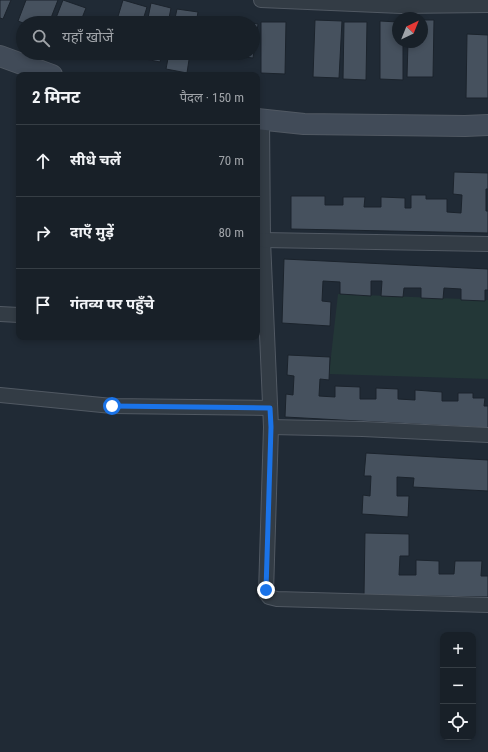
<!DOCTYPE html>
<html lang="hi">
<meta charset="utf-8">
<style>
:root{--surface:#182028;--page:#212830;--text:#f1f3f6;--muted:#9fa3a8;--line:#363e45}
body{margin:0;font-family:"Roboto Condensed","Noto Sans Devanagari",sans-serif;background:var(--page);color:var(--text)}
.controls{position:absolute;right:12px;bottom:12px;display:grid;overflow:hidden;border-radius:8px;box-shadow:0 2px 6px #0003}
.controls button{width:36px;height:36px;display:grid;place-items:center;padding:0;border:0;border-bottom:1px solid var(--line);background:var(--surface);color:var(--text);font:20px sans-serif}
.compass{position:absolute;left:392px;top:12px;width:36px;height:36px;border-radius:50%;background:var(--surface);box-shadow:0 2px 6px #0003;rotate:43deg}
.stop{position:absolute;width:12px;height:12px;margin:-9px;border:3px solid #1a73e8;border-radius:50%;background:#fff}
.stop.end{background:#1a73e8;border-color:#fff;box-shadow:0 1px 4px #0008}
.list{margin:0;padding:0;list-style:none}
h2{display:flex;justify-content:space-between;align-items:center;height:52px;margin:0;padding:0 16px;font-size:17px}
h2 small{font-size:13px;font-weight:400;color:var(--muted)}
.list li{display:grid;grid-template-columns:26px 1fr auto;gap:12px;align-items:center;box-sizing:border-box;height:72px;padding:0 16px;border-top:1px solid var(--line)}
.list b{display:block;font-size:15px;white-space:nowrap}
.list em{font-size:13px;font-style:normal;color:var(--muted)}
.icon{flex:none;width:22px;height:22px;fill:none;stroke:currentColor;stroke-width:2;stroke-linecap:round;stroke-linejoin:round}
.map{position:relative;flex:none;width:488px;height:752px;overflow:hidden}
.search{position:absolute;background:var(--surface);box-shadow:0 2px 6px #0003;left:16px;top:16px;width:244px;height:44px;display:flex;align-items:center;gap:10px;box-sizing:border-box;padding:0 14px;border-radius:22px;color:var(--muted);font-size:15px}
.panel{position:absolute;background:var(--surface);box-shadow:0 2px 6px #0003;left:16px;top:72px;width:244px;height:268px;border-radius:8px}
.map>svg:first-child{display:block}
</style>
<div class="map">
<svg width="488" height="752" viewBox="0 0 488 752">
<rect width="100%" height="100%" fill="#202a35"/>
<!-- green -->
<path fill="#233737" d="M338,294L488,300V379L329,374Z"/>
<!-- building -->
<g fill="#46515e" stroke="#1b232c">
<path d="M0,0H11L3,19L0,18Z"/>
<path d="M26,0H58L49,23H23L18,21Z"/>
<path d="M63,0L86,8L80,23H54Z"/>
<path d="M123,0L147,7L142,23H116Z"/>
<path d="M151,3L171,8L168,23H147Z"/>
<path d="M177,9L198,12L196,23H174Z"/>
<path d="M232,20L258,24L253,58L227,55L228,53H253V23H231Z"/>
<path d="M315,20L342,21L339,78L313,77Z"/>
<path d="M422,20H434L433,77H407L408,42H422Z"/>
<path d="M380,21L398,22V42H403V80L380,79Z"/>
<path d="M261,22H286L285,74L261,73Z"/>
<path d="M344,22H367L366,80L343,79Z"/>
<path d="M467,34L488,35V98H466Z"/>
<path d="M141,53H162L160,62L140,58Z"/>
<path d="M169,53H190L187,73L166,69Z"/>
<path d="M454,172L488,173V189H486V211H488V233L291,229V196H325V205H343V197H365L364,207H381V197L405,198V208H411V195H426V199H447V212L461,213L462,195L453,194Z"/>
<path d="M284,259L488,269V290H485V301L461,300V289L444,288L443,299L421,298V288H404L403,297L381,296L382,281H371V296L340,294V282L323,281L322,301L331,302L330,326L282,323Z"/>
<path d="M288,355L330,357L329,380L320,379L319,396L335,397V386L360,387V399H376V388L398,389V399L415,400V390L442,392V401H458V393H473V398H485L484,406H488V428L285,417L286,394L293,395L294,376L287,375Z"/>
<path d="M366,453L488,460V491L413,487L414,478L397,477V496H409L408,517L362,514L363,495L370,496L371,476H364Z"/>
<path d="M365,533L409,534V556H400L399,575H416V560L439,561V574H454L455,561H482L481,576H488V597L364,595Z"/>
</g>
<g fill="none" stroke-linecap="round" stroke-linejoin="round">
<!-- street casing -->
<g stroke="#515963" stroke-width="16">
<g id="street">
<path d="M261,0L401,6L488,5"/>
<path d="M262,120L263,240L271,427L266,593L269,597L277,599L488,605"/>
<path d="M263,240L488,244"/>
<path d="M0,314L19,315"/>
<path d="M0,395L112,406L270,408"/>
<path d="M271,427L363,429L488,435"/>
</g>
</g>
<!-- secondary casing -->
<g stroke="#515963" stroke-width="22">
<g id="secondary">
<path d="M0,56L52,75"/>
<path d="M257,119L304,124L465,126L488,125"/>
</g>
</g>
<!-- street -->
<use href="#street" stroke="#333c45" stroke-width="14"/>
<!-- secondary -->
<use href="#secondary" stroke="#414b58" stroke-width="20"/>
</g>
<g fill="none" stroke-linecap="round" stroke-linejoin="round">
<!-- route -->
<path stroke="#1a73e8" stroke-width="5" d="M112,406L270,408L271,427L266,590"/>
</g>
</svg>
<div class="controls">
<button>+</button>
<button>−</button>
<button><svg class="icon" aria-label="locate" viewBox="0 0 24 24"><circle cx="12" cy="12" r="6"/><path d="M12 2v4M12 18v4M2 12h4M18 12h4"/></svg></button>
</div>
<svg class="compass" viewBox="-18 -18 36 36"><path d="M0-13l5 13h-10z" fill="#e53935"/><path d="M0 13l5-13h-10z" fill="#9fa3a8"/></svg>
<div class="stop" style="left:112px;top:406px"></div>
<div class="stop end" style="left:266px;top:590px"></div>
<div class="search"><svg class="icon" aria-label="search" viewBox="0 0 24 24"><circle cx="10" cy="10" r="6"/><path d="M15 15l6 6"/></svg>यहाँ खोजें</div>
<section class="panel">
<h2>2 मिनट<small>पैदल · 150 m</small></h2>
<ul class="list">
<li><svg class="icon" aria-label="ahead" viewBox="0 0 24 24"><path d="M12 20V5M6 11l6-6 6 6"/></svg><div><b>सीधे चलें</b></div><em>70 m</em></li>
<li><svg class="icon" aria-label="right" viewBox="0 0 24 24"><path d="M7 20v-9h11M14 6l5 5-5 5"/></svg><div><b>दाएँ मुड़ें</b></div><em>80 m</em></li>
<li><svg class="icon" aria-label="arrive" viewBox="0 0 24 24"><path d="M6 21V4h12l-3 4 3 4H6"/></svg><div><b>गंतव्य पर पहुँचे</b></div></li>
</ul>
</section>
</div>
